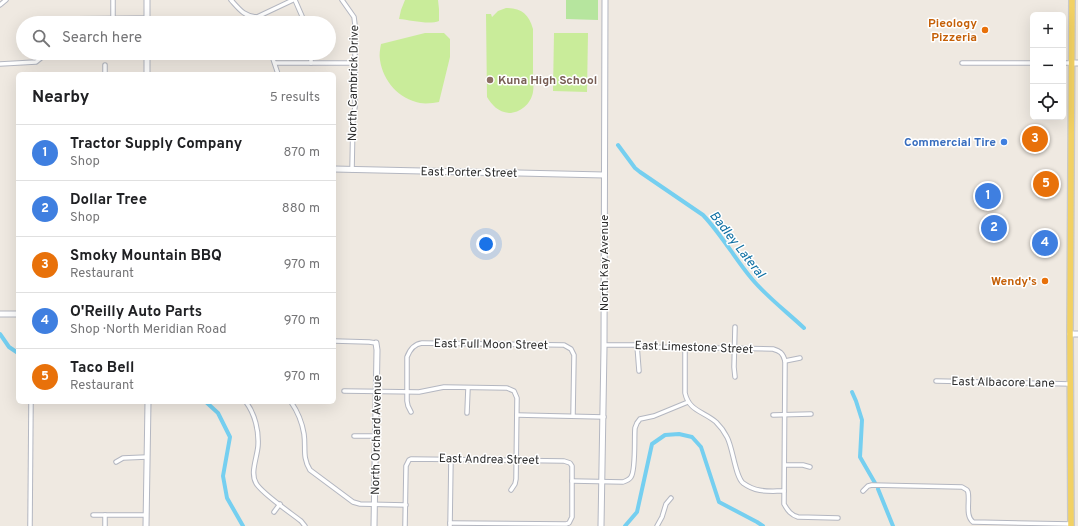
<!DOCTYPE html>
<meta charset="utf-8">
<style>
:root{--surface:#fff;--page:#f6f6f6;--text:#202124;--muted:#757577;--line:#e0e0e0;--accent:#4264fb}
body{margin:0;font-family:Overpass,sans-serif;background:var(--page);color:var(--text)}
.controls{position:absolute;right:12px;top:12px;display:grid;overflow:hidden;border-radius:6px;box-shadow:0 4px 16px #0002}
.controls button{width:36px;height:36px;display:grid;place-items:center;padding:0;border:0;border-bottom:1px solid var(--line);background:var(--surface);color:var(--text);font:20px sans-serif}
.you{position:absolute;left:486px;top:244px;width:14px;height:14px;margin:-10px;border:3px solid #fff;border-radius:50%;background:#1a73e8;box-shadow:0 0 0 6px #1a73e833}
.badge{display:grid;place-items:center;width:26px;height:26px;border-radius:50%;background:var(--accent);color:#fff;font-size:13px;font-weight:700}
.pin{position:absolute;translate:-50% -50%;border:2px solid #fff;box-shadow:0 1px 4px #0006}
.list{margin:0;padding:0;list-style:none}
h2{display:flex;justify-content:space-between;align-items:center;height:52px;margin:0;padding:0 16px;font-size:17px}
h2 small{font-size:13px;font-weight:400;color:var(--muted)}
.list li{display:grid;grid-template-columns:26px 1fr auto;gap:12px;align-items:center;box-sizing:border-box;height:56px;padding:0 16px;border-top:1px solid var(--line)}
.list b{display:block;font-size:15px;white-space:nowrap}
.list p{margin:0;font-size:13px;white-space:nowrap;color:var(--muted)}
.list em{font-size:13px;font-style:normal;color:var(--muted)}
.icon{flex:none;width:22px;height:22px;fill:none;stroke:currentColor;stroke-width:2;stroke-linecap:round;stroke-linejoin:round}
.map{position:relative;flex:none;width:1078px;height:526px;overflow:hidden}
.search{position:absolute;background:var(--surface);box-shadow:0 4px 16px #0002;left:16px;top:16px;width:320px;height:44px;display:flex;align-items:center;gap:10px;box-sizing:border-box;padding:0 14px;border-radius:22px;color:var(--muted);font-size:15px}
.panel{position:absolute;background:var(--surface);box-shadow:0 4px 16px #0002;left:16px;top:72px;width:320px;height:332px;border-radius:6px}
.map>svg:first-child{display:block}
</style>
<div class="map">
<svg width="1078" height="526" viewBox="0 0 1078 526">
<rect width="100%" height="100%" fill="#efe9e1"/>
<!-- green -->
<path fill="#b6e59e" d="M566,0H598V20L566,19Z"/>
<!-- pitch -->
<g fill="#c9ec9a">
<path d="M405,0H438L439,9V21C429,25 410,20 399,19L401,10Z"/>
<path d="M506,8C521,8 529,14 533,29C533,44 533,58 533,73C533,79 534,86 533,92C531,104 520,113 509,113C498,112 492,105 487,97L486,14H491L492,17L498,11Z"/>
<path d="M425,33H444L450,39V57L439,102C434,103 426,104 420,103C399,99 383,81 380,60C379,55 380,49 381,44Z"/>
<path d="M554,33H588L587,92L553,91Z"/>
</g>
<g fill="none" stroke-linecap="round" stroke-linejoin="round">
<!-- canal -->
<g stroke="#75cff0" stroke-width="4">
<path d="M618,145L635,168L640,172L703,215C722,235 735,259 752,279C767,297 787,312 804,328"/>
<path d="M0,334L9,347L18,353"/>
<path d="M852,392L856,401L862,420L860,457L875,483"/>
<path d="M206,402L218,413L230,437L223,476L227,498L243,526"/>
<path d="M878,489L893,526"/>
<path d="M625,526L637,512L652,444L665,435L679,434L692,437L701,447L719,502L757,522L763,526"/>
</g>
<!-- street casing -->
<g stroke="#b4b7c1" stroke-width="5.5">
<g id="street">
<path d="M113,0V19"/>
<path d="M231,0C240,10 244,16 257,17L260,23"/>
<path d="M295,0L305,23"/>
<path d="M342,0L354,17L355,25V107L353,118L352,170"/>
<path d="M0,5L6,0"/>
<path d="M257,17L293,0"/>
<path d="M46,23L48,21L54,19L147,18"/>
<path d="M271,53L278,74"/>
<path d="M311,53V63"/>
<path d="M275,63H355"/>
<path d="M962,63H1033"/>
<path d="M1063,63H1072"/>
<path d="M0,64L36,62L41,58L43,53"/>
<path d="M105,74V65"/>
<path d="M735,327L734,367L735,377"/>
<path d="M334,341L369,342L376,343"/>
<path d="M604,345H637L652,347L773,349C780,351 783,353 785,361L784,504C788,511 791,515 798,517L838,518"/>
<path d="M637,345L639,371"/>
<path d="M685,348V393C689,411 703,411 716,422C720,426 724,431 727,437C733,448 735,476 743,483C757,493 768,491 784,491"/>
<path d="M785,361L800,358"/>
<path d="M936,381L1071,384"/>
<path d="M344,391L419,392L444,387L507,388L514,391L517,398L516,479L515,484L511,490"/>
<path d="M246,402C255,414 259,431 258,446C257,458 250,473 256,483C261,493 291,513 301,521L305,526"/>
<path d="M291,402C298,412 302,422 304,434C306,448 302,457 310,470L353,502L360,504L406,505"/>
<path d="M411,412L408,406L407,401V357C410,349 414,344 422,343L564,345L571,349L574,355L573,416"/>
<path d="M467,413L468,388"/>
<path d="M517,415L604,417"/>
<path d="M773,415L811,414"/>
<path d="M354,436H376"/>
<path d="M116,462L123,458L147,457"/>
<path d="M785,465H803L810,467"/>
<path d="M572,481L623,482C626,481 629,480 631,477C636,470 634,437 635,428L637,423L640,419L654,416L688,402"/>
<path d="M863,491L868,486L872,485L962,487L967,490L968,492C970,501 965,516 973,522L1071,524"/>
<path d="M274,512L280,504"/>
<path d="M93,515H146"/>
<path d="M30,526L31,402"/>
<path d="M105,526V515"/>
<path d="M405,526L406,466L409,460L411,459L564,461L570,463L572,466V517L569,523L566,524L450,523"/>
<path d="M450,526L451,458"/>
<path d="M657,526L662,517L666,504L671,498"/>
</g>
</g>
<!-- secondary casing -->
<g stroke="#b4b7c1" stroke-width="7">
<g id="secondary">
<path d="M147,0V23"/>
<path d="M147,53V74"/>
<path d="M1072,63H1078"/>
<path d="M334,169L604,175"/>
<path d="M0,314H18"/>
<path d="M1070,334H1078"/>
<path d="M146,526L148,402"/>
<path d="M374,526L377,350L376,343"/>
<path d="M601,526L604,348L605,0"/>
</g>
</g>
<!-- primary casing -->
<g stroke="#c9c9c9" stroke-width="8">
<path id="primary" d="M1071,526L1070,334L1072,0"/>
</g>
<!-- street -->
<use href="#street" stroke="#fff" stroke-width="3.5"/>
<!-- secondary -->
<use href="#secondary" stroke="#fff" stroke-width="5"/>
<!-- primary -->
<use href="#primary" stroke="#f2d163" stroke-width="5.5"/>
</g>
<!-- markers -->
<g fill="#e8710a" stroke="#fff" stroke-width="1.5">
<circle cx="985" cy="30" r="4"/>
<circle cx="1045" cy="281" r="4"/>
</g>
<circle fill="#8d6e63" stroke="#fff" stroke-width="1.5" cx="490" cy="80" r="4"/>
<circle fill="#3f7fe0" stroke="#fff" stroke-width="1.5" cx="1004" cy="142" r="4"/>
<g text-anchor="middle" stroke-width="3" stroke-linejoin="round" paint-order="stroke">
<!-- food labels -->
<g font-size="12" font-weight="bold" fill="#c56008" stroke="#fff" text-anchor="end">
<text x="977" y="27">Pieology<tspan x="977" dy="14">Pizzeria</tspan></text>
<text x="1037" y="285">Wendy's</text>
</g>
<!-- education labels -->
<g font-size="12" font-weight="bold" fill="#785e54" stroke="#fff" text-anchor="start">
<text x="498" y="84">Kuna High School</text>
</g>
<!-- street labels -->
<g font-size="12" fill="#2e2e2e" stroke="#fff">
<text transform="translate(353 83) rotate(-89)" y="4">North Cambrick Drive</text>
<text transform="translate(469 172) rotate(1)" y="4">East Porter Street</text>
<text transform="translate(604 263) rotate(-90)" y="4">North Kay Avenue</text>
<text transform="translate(491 344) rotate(1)" y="4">East Full Moon Street</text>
<text transform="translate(694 347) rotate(2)" y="4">East Limestone Street</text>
<text transform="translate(1003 382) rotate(1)" y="4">East Albacore Lane</text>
<text transform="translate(376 435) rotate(-89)" y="4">North Orchard Avenue</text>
<text transform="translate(489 459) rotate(1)" y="4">East Andrea Street</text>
</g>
<!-- shop labels -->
<g font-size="12" font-weight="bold" fill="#366cbe" stroke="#fff" text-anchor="end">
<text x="996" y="146">Commercial Tire</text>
</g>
<!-- water labels -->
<g font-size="13" font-style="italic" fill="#0d6fa3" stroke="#fff">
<text transform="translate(738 244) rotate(52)" y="5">Badley Lateral</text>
</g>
</g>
</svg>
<div class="controls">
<button>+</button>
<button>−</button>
<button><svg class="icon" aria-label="locate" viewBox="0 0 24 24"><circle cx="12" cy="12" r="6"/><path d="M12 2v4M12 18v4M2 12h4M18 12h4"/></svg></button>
</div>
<div class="you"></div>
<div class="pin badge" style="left:988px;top:196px;background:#3f7fe0">1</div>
<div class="pin badge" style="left:994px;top:228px;background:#3f7fe0">2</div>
<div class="pin badge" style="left:1035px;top:139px;background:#e8710a">3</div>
<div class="pin badge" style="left:1045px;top:243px;background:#3f7fe0">4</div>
<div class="pin badge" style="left:1046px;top:184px;background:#e8710a">5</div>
<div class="search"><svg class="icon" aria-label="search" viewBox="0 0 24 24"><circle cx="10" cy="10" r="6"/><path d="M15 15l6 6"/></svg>Search here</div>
<section class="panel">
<h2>Nearby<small>5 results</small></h2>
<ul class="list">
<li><span class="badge" style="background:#3f7fe0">1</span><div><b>Tractor Supply Company</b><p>Shop</p></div><em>870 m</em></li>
<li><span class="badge" style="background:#3f7fe0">2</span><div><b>Dollar Tree</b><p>Shop</p></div><em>880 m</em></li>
<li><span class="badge" style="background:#e8710a">3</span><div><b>Smoky Mountain BBQ</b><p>Restaurant</p></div><em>970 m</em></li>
<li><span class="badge" style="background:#3f7fe0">4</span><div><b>O'Reilly Auto Parts</b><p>Shop · North Meridian Road</p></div><em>970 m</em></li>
<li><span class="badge" style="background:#e8710a">5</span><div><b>Taco Bell</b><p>Restaurant</p></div><em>970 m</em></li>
</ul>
</section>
</div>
